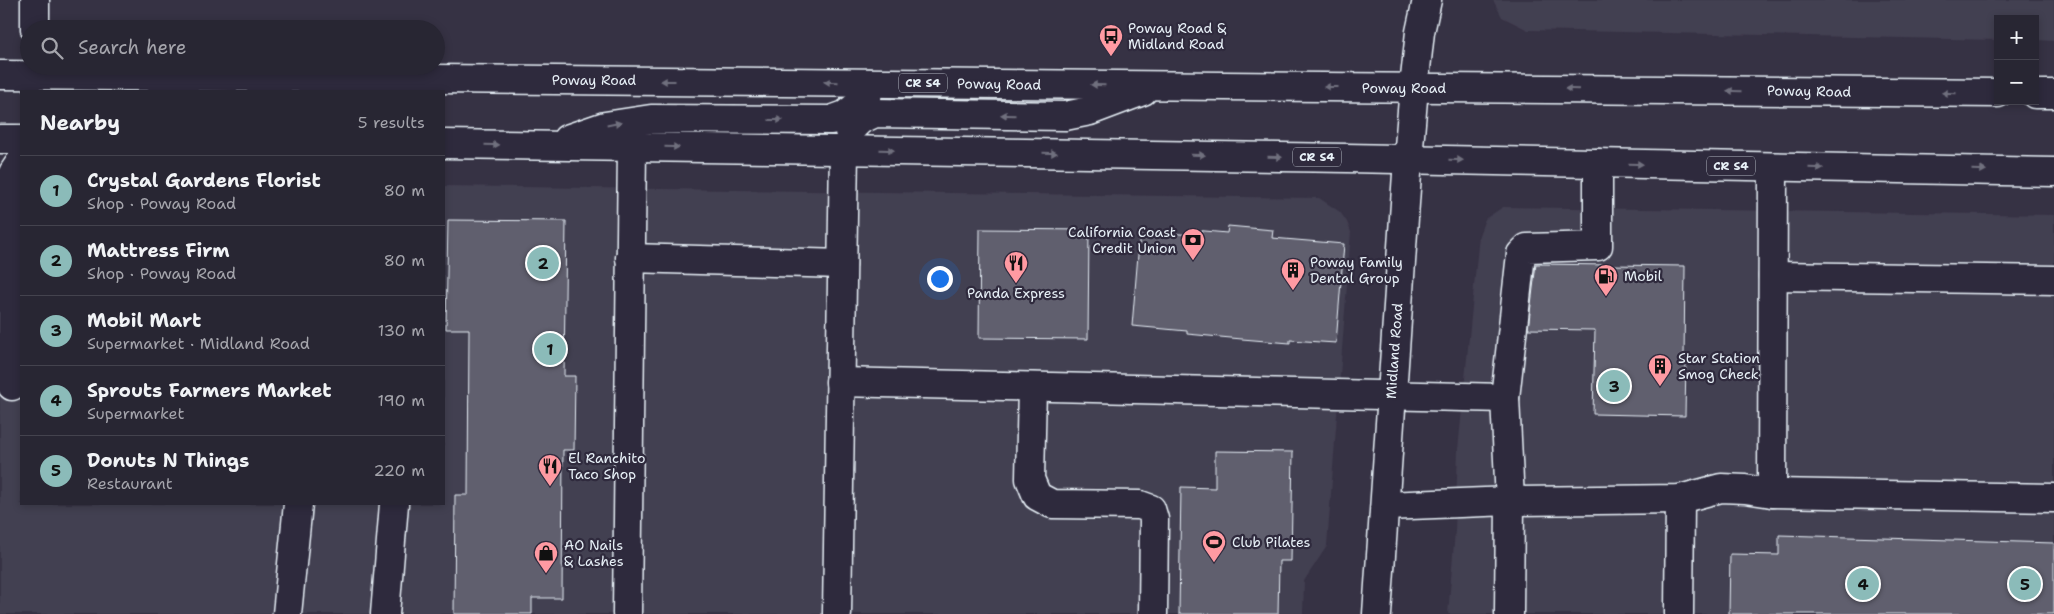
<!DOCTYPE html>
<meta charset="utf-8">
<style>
:root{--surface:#282633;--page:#302e3b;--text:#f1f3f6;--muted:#a5a5ac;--line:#44434e;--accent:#8bbbb9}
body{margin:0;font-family:"Shantell Sans",sans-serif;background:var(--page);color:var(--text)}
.controls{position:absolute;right:15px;top:15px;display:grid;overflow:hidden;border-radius:0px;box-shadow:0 2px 8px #0003}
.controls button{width:45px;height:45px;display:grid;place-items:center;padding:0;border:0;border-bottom:1px solid var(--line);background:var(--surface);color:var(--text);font:25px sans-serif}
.you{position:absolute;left:939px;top:278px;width:18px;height:18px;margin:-12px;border:4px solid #fff;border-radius:50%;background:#1a73e8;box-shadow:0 0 0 8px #1a73e833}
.badge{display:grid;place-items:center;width:32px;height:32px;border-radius:50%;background:var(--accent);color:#111;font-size:16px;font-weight:700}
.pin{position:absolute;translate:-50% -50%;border:2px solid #fff;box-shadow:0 1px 5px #0006}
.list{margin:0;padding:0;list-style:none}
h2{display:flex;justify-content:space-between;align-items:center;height:65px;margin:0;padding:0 20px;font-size:21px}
h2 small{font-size:16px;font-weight:400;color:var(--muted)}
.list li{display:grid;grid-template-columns:32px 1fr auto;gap:15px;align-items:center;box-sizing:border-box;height:70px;padding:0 20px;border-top:1px solid var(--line)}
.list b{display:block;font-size:19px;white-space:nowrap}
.list p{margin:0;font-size:16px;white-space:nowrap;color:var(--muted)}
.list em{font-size:16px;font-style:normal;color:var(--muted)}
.icon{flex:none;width:28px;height:28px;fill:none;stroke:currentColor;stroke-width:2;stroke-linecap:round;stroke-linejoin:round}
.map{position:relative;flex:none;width:2054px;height:614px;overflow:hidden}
.search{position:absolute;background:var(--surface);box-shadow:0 2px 8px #0003;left:20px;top:20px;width:425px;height:55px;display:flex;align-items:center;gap:12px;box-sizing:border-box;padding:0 18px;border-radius:28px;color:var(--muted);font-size:19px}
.panel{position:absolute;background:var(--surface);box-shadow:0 2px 8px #0003;left:20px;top:90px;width:425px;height:415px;border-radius:0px}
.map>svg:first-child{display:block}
</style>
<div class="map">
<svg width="2054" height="614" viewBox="0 0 2054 614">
<rect width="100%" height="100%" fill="#363244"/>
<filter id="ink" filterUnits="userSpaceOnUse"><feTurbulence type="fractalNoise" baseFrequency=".02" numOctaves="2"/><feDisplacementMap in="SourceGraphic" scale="10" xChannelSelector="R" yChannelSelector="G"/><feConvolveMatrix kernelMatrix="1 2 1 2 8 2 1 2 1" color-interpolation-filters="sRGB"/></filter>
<g filter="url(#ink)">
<!-- built -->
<g fill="#433f51">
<path d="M1493,0H2054V41L2035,40V19H1998V40L1528,30L1502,17Z"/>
<path d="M0,179L21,180V504H444V186L1319,198L1340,212L1347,222L1351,232L1327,546L1304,581L1303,614H0Z"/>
<path d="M1503,207L2054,215V614H1448L1455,531L1458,450L1479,235L1485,219Z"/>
</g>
<!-- building -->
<g fill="#605e6e" stroke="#e8f1f8">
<path d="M448,220L566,221L564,376H575L574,450H563L562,598H532V614H454L455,495H468L469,329H446Z"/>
<path d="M1228,226L1273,230L1272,238L1344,244L1336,343L1290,340V343L1242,339L1187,334V331L1132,326L1140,231L1194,235V230L1227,233Z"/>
<path d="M980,229L1089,230L1088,339L979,338Z"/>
<path d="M1536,264L1685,266L1684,359H1686L1685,416L1593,414L1595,330L1528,329Z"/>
<path d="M1215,451L1293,452L1291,561H1279L1278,614H1179L1181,487L1215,488Z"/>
<path d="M1779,535L2054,543V614H1729L1730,554L1779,555Z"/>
</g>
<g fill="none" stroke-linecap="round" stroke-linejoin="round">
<!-- minor casing -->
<g stroke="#e8f1f8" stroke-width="31">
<g id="minor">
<path d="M35,0V29"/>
<path d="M1414,87L1420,32L1427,0"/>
<path d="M630,258L842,264"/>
<path d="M1773,276L2054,280"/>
<path d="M840,382L1505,398L1521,254L1527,248L1598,246V163"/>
<path d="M12,386L13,173L21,161"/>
<path d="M1032,387L1030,479L1037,496L1052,504L1140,505L1151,509L1154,519L1153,614"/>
<path d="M1505,398L1510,501L1509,614"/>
<path d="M1772,493L1773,167"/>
<path d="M1385,506L1510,501L1680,499L1721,488L1745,489L1772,493L2054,498"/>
<path d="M287,614L298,504"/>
<path d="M385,614L394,504"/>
<path d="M627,614L632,146"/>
<path d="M837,614L844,149"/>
<path d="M1679,614L1680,499"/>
</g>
</g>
<!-- major casing -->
<g stroke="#e8f1f8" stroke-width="31">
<g id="major">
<path d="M0,75L1998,93"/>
<path d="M2035,94H2054"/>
<path d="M849,131L860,120L875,113L1065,116L1090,111L1143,91"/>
<path d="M0,139H21"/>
<path d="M567,139L605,126L651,119L831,120L845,115L867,98L869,83"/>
<path d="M444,144L1347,158L2054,172"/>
<path d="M1377,614L1408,159L1414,87"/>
</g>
</g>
<!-- minor -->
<use href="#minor" stroke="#2f2a3d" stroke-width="28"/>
<!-- major -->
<use href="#major" stroke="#2f2a3d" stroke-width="28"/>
</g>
<!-- one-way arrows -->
<defs><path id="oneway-solid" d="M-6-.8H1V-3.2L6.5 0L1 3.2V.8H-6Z" transform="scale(1.25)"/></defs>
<g fill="#70707e">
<use href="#oneway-solid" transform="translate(668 81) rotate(-180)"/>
<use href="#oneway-solid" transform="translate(831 82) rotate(-179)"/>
<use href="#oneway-solid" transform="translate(1098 85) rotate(-179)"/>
<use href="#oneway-solid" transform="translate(1331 87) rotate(-180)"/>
<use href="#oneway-solid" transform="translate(1572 89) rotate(-179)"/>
<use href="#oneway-solid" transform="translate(1734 91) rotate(-179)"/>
<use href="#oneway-solid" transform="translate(1949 93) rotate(-179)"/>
<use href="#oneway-solid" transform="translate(1008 115) rotate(-179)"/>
<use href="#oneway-solid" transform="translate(776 120)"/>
<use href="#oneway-solid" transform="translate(614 124) rotate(-11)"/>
<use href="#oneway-solid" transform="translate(492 145) rotate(1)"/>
<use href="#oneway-solid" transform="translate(672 147) rotate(1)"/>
<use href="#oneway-solid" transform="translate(887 150) rotate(1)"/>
<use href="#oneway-solid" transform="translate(1050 153) rotate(1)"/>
<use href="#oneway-solid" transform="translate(1198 155) rotate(1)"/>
<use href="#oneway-solid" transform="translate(1275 157) rotate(1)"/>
<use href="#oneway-solid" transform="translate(1456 160) rotate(1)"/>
<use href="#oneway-solid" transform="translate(1636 164) rotate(1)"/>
<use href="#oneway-solid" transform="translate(1816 168) rotate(1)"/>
<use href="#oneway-solid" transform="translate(1979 170) rotate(1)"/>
</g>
</g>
<!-- icons -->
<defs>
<g id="bus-pin" transform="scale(1.25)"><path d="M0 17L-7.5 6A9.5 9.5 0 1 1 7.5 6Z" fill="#ff9aa2" stroke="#2f2a3d"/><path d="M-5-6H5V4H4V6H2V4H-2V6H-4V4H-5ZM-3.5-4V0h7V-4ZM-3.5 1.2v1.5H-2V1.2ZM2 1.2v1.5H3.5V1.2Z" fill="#111"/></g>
<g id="bank-pin" transform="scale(1.25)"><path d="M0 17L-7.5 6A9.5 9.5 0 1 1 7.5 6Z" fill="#ff9aa2" stroke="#2f2a3d"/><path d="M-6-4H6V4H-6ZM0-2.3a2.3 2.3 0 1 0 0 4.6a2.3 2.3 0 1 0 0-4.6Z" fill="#111"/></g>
<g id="restaurant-pin" transform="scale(1.25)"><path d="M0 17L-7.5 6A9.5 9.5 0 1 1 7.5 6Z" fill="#ff9aa2" stroke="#2f2a3d"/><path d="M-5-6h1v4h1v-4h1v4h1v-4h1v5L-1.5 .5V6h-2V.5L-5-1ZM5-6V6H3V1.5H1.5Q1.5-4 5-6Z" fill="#111"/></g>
<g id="building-pin" transform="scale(1.25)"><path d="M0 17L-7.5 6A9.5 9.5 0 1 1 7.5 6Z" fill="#ff9aa2" stroke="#2f2a3d"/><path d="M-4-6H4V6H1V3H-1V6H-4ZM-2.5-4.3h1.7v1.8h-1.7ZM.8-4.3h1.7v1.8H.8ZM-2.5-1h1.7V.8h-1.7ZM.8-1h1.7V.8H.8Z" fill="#111"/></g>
<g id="fuel-pin" transform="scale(1.25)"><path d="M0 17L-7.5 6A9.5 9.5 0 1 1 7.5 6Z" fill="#ff9aa2" stroke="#2f2a3d"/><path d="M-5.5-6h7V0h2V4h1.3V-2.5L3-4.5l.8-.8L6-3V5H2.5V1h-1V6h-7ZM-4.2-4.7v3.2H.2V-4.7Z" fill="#111"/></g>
<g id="stadium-pin" transform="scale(1.25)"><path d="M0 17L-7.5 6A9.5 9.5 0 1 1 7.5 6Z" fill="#ff9aa2" stroke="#2f2a3d"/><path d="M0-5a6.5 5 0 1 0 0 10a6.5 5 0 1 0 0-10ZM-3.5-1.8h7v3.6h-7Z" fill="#111"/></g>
<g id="shop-pin" transform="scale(1.25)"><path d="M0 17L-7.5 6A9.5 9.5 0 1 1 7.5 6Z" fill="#ff9aa2" stroke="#2f2a3d"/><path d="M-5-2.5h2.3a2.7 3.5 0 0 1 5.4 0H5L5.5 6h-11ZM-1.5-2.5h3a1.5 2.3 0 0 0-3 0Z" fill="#111"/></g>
</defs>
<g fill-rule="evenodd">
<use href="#bus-pin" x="1111" y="36"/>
<use href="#bank-pin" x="1193" y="240"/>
<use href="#restaurant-pin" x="1016" y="263"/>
<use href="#building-pin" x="1293" y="270"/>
<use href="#fuel-pin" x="1606" y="276"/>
<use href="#building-pin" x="1660" y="366"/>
<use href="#restaurant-pin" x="550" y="466"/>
<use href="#stadium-pin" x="1214" y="542"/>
<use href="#shop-pin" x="546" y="553"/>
</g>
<g text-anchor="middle" stroke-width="4.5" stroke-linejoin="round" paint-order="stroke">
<!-- shield labels -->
<g fill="#2f2a3d" stroke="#b0b5c0" stroke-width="1">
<rect x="899" y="73.5" width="48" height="19" rx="4"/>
<rect x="1293" y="147.5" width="48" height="19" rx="4"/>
<rect x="1707" y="156.5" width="48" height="19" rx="4"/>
</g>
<g font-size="12" font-weight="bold" fill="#e8f1f8">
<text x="923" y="87">CR S4</text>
<text x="1317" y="161">CR S4</text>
<text x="1731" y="170">CR S4</text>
</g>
<!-- poi labels -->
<g font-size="14" fill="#e8f1f8" stroke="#2f2a3d" text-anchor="start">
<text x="1128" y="33">Poway Road &amp;<tspan x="1128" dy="16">Midland Road</tspan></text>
<text x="1176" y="237" text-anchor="end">California Coast<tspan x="1176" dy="16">Credit Union</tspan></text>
<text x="1310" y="267">Poway Family<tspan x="1310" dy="16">Dental Group</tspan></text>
<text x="1624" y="281">Mobil</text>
<text x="1016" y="298" text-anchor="middle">Panda Express</text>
<text x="1678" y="363">Star Station<tspan x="1678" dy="16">Smog Check</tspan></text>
<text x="568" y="463">El Ranchito<tspan x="568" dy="16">Taco Shop</tspan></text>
<text x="1232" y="547">Club Pilates</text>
<text x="564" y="550">AO Nails<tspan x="564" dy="16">&amp; Lashes</tspan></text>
</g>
<!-- street labels -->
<g font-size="14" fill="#e8f1f8" stroke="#2f2a3d">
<text x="594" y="85">Poway Road</text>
<text transform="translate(999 84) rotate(1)" y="5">Poway Road</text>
<text x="1404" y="93">Poway Road</text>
<text transform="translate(1809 91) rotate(1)" y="5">Poway Road</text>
<text transform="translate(1394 351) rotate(-86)" y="5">Midland Road</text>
</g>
</g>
</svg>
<div class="controls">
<button>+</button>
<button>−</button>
</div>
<div class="you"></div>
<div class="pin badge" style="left:550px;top:349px">1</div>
<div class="pin badge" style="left:543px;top:263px">2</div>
<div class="pin badge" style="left:1614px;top:386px">3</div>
<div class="pin badge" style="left:1863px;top:584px">4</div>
<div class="pin badge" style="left:2025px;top:584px">5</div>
<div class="search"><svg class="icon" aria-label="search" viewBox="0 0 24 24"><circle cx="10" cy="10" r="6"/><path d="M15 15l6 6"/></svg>Search here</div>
<section class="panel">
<h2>Nearby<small>5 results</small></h2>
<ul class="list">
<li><span class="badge">1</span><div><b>Crystal Gardens Florist</b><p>Shop · Poway Road</p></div><em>80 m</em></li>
<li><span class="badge">2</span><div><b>Mattress Firm</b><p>Shop · Poway Road</p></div><em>80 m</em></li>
<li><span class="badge">3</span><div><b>Mobil Mart</b><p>Supermarket · Midland Road</p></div><em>130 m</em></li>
<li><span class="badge">4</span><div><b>Sprouts Farmers Market</b><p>Supermarket</p></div><em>190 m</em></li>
<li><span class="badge">5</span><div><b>Donuts N Things</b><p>Restaurant</p></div><em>220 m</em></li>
</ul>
</section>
</div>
